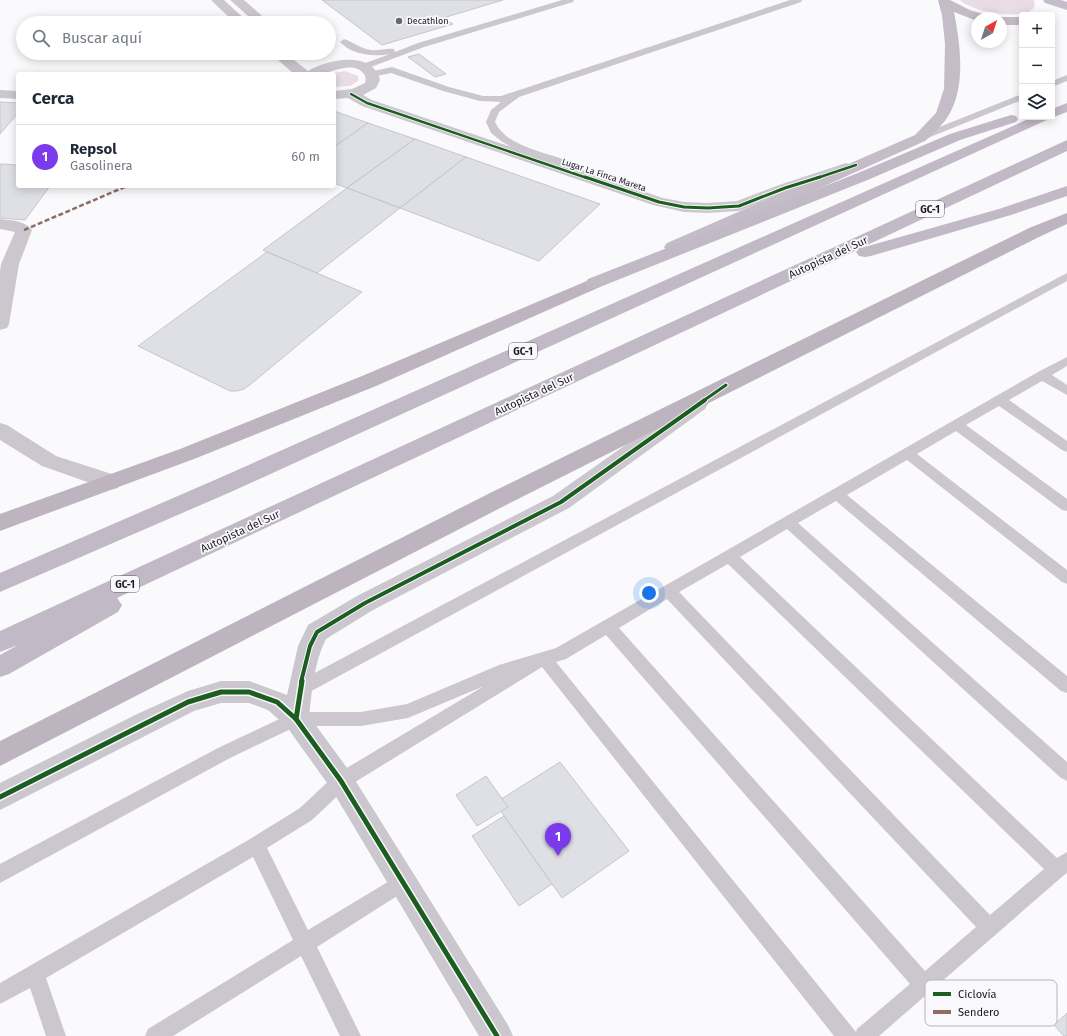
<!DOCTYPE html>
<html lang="es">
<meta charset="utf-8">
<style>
:root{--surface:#fff;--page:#f6f6f7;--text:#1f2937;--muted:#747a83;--line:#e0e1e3;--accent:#7c3aed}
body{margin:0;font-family:"Fira Sans",sans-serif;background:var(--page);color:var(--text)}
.controls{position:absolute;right:12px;top:12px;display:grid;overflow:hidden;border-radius:4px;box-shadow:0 2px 10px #0003}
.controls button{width:36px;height:36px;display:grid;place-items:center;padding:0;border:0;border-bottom:1px solid var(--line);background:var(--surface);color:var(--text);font:20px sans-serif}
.compass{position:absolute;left:971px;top:12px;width:36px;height:36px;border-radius:50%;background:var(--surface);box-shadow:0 2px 10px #0003;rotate:39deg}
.you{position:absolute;left:649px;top:593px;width:14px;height:14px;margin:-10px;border:3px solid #fff;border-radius:50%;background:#1a73e8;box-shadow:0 0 0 6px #1a73e833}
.badge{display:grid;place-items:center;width:26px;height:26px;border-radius:50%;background:var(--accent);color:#fff;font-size:13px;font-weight:700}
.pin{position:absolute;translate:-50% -33px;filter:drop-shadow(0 1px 2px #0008)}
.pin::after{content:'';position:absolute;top:21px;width:14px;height:12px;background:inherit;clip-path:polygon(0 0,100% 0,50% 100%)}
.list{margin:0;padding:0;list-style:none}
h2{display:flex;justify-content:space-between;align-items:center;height:52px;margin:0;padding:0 16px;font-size:17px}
h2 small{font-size:13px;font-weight:400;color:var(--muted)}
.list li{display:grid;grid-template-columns:26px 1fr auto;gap:12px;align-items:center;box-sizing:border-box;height:64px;padding:0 16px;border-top:1px solid var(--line)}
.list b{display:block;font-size:15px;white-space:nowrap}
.list p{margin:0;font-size:13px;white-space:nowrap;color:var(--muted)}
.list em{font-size:13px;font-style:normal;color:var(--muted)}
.icon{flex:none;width:22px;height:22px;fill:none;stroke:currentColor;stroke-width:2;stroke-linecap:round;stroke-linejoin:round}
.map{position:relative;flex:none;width:1067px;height:1036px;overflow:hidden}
.search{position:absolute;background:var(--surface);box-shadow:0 2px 10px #0003;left:16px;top:16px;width:320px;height:44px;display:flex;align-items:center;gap:10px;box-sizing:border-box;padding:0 14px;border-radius:22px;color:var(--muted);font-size:15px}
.panel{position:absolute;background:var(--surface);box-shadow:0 2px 10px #0003;left:16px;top:72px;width:320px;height:116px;border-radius:4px}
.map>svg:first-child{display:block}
</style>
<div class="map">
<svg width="1067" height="1036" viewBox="0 0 1067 1036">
<rect width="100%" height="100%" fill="#fafafc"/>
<!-- green -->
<g fill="#e9dce4">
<path d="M960,0H1034C1042,24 974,14 960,0Z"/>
<path d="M345,71L358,76V81L350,86L334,87V74H328Z"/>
</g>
<!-- building -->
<g fill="#dfe0e6" stroke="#c4c6ca">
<path d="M322,0H503L443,18L453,24L382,45Z"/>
<path d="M419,54L446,74L435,77L408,57Z"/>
<path d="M0,102L18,103V113L0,134Z"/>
<path d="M334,111L368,123L334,147Z"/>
<path d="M368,123L415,139L347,188L334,183V147Z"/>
<path d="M415,139L466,157L400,208L347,188Z"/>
<path d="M466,157L600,204L539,261L400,208Z"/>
<path d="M0,164L18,165V186H50L25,220L0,218Z"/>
<path d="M347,188L400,208L317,273L263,250Z"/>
<path d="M267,252L362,292L251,384L244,389L237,391H230L138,346Z"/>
<path d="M560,762L629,851L562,898L495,803Z"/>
<path d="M486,776L508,807L477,826L456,795Z"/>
<path d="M504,816L552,884L519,906L472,836Z"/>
<path d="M1067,1013V1036H1064L1054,1025Z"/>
</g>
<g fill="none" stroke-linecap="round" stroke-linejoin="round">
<!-- lane -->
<g fill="#ccc6cf" fill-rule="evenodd">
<path d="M562,0H574L573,2L424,47L363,70L360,69L359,67L360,65L390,54C374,57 352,55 340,42L344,39C353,42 361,49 371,50C379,51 387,48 394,49L395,52L418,43Z"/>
<path d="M790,0H802L801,2L519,97L499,112L495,122C506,146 542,151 565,160C575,164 583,170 592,176L593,178L592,180L588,181L567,168L515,149L501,141L491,133L486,122L491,110L501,102L480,101L443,91L391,73L372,77L368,74L369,72L392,67L449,87L483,96H501Z"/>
<path d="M1067,75V81L1052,87V81Z"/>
<path d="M1022,94V100L923,140H917L915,138L917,136Z"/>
<path d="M1067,273V281L304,695L298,697L292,695L290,690L292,685Z"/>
<path d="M1067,357V366L1052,375L1067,385V395L1042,381L1009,400L1067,441V452L1062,450L999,406L966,425L1067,499V511L1062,510L956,431L917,454L1067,570V584L1062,582L907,460L847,495L1067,676V693L1061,691L836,501L798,523L1067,762V781L1061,778L787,529L740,557L1057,858L1067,852V873L1063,876L879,1036H834L542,667L347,787L312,820L267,848L308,930L396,877L402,874L408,877L411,883L408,889L317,947L361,1036H340L301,956L173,1036H145L148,1029L293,940L253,857L46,978L66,1036H46L30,988L0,1004V983L250,839L300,808L335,775L484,686L408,718L361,726H297L230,758L0,883V864L218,748L290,714L296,712H361L407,704L499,665L556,648L1038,372ZM728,564L1044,869L990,915L679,592ZM667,599L976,927L925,971L619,628ZM606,635L910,984L857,1029L856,1032L556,662L566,659Z"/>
</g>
<!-- street -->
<g fill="#ccc6cf" fill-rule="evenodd">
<path d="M211,0H224L249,23H235Z"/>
<path d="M230,0H244L270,23H256Z"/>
<path d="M270,53H285L308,71C327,59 373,50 380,80L376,88L363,95L372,100L663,198L684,202L708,203L737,201L779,185L840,165L846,163L852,165L854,168L852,171L791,191L739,211L708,213L684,212L653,205L362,106L348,98L334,99V91L352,89L365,83C366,79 366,77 364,74C353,60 332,73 320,74C311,74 303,74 294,74Z"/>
<path d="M0,90L18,91V99L0,98Z"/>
<path d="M0,219C11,220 26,221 32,230L19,264L9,324L7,328L0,330V272L1,264L15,232L0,229Z"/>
<path d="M698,397L705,399L708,404L705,409L569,508L373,610L326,639C314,662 312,691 309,716L350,772L508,1025L513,1036H479L332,790L287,727L268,710L249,703H221L194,711L0,810V783L135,715L188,691L221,681H249L287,695L298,646L308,625L357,596L553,496L691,399Z"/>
<path d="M0,423L7,425L56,456L118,476L121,482L118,488L110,490L42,466L0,440Z"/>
</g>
<!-- secondary -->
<g fill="#c4bcc6" fill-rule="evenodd">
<path d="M938,0H950L970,10L986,15L987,18H977V21L954,12C960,43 966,84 950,113C944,124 934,133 925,141L679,251L673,252L667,251L664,247L667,243L915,135L936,113L944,89L945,44L942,15Z"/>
<path d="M1043,0H1061L1067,2V10L1045,3Z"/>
<path d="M1001,17H1022V25H1001V18H998Z"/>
</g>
<!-- primary -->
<g fill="#bdb4c0" fill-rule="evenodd">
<path d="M1067,213V224L1041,236L508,504L0,766V741L492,492L1029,228Z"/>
<path d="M594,278L600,279L603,283L600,287L376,386L194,459L0,531V514L180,449L362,376Z"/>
</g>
<!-- highway -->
<g fill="#c1b9c5" fill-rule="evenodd">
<path d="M1067,103V112L1051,118L233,491L0,592V573L217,479L1033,117H1052V109Z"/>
<path d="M1011,115L1016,116L1018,119L1016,122L960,140L870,179L600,287L594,288L588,287L585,283L588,279L858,173L950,134Z"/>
<path d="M1067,140V151L861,248L999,209L1067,186V196L1011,215L871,256L865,257L859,256L856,252L859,249L117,598L122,605L118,612L9,674L0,677V655L18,645L0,652V631Z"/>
</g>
<!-- quiet -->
<path stroke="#8d6e63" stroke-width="2.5" stroke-dasharray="5 2.5" stroke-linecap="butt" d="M24,230L127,186"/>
<!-- cycleway-far3 casing -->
<g stroke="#f9f9fd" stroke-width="4">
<g id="cycleway-far3">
<path d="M351,94L367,103L587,178"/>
<path d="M817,178L856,165"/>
</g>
</g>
<!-- cycleway-far2 casing -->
<g stroke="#f9f9fd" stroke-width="5">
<g id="cycleway-far2">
<path d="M585,177L659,202L684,207L708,208L739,206L785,188L820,177"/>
<path d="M703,401L726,385"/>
</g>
</g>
<!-- cycleway-far1 casing -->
<g stroke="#f9f9fd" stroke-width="6">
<path id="cycleway-far1" d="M301,682L310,646L317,632L365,603L561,502L705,400"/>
</g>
<!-- cycleway casing -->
<g stroke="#f9f9fd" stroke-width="8">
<g id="cycleway">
<path d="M296,719L302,681"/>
<path d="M0,797L188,702L221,692H249L277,702L296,719L341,781L497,1036"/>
</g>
</g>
<!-- cycleway-far3 -->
<use href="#cycleway-far3" stroke="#1b5e20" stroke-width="2.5"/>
<!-- cycleway-far2 -->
<use href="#cycleway-far2" stroke="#1b5e20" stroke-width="3"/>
<!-- cycleway-far1 -->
<use href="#cycleway-far1" stroke="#1b5e20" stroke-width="4"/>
<!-- cycleway -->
<use href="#cycleway" stroke="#1b5e20" stroke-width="5"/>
</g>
<!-- markers -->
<circle fill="#69686e" stroke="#f9f9fd" stroke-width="1.5" cx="399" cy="21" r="4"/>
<g text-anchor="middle" stroke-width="3.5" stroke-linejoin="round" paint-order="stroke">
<!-- far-poi labels -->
<g font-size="9" fill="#1b1a21" stroke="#f9f9fd" text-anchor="start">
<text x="407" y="24">Decathlon</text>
</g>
<!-- far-street labels -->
<g font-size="9" fill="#1b1a21" stroke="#f9f9fd">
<text transform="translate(604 175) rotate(18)" y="3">Lugar La Finca Mareta</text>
</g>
<!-- shield labels -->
<g fill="#f9f9fd" stroke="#5e5d63" stroke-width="1">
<rect x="916" y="201" width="28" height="16" rx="3"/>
<rect x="509" y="343" width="28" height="16" rx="3"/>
<rect x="111" y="576" width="28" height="16" rx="3"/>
</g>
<g font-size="10" font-weight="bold" fill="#1b1a21">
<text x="930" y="213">GC-1</text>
<text x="523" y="355">GC-1</text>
<text x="125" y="588">GC-1</text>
</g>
<!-- street labels -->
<g font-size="11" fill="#1b1a21" stroke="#f9f9fd">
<text transform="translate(828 257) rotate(-25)" y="4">Autopista del Sur</text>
<text transform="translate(534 394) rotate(-25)" y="4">Autopista del Sur</text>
<text transform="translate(240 531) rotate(-25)" y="4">Autopista del Sur</text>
</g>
</g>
<!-- legend -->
<rect x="925" y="980" width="132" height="46" rx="6" fill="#f9f9fd" stroke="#b6b6bb" stroke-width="1"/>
<rect x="933" y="992" width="18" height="4" fill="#1b5e20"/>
<rect x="933" y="1010" width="18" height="4" fill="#8d6e63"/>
<g font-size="11" fill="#1b1a21">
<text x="958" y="998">Ciclovía</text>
<text x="958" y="1016">Sendero</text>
</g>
</svg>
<div class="controls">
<button>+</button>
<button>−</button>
<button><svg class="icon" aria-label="layers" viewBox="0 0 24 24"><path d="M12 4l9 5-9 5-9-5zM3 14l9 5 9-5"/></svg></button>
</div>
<svg class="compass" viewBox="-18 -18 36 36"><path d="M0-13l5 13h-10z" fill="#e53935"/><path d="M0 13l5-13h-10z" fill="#747a83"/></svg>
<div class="you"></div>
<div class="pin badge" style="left:558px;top:856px">1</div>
<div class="search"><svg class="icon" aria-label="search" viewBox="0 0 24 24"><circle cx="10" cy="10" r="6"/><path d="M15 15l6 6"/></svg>Buscar aquí</div>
<section class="panel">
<h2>Cerca<small></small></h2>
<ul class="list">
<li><span class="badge">1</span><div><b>Repsol</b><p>Gasolinera</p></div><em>60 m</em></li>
</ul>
</section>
</div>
